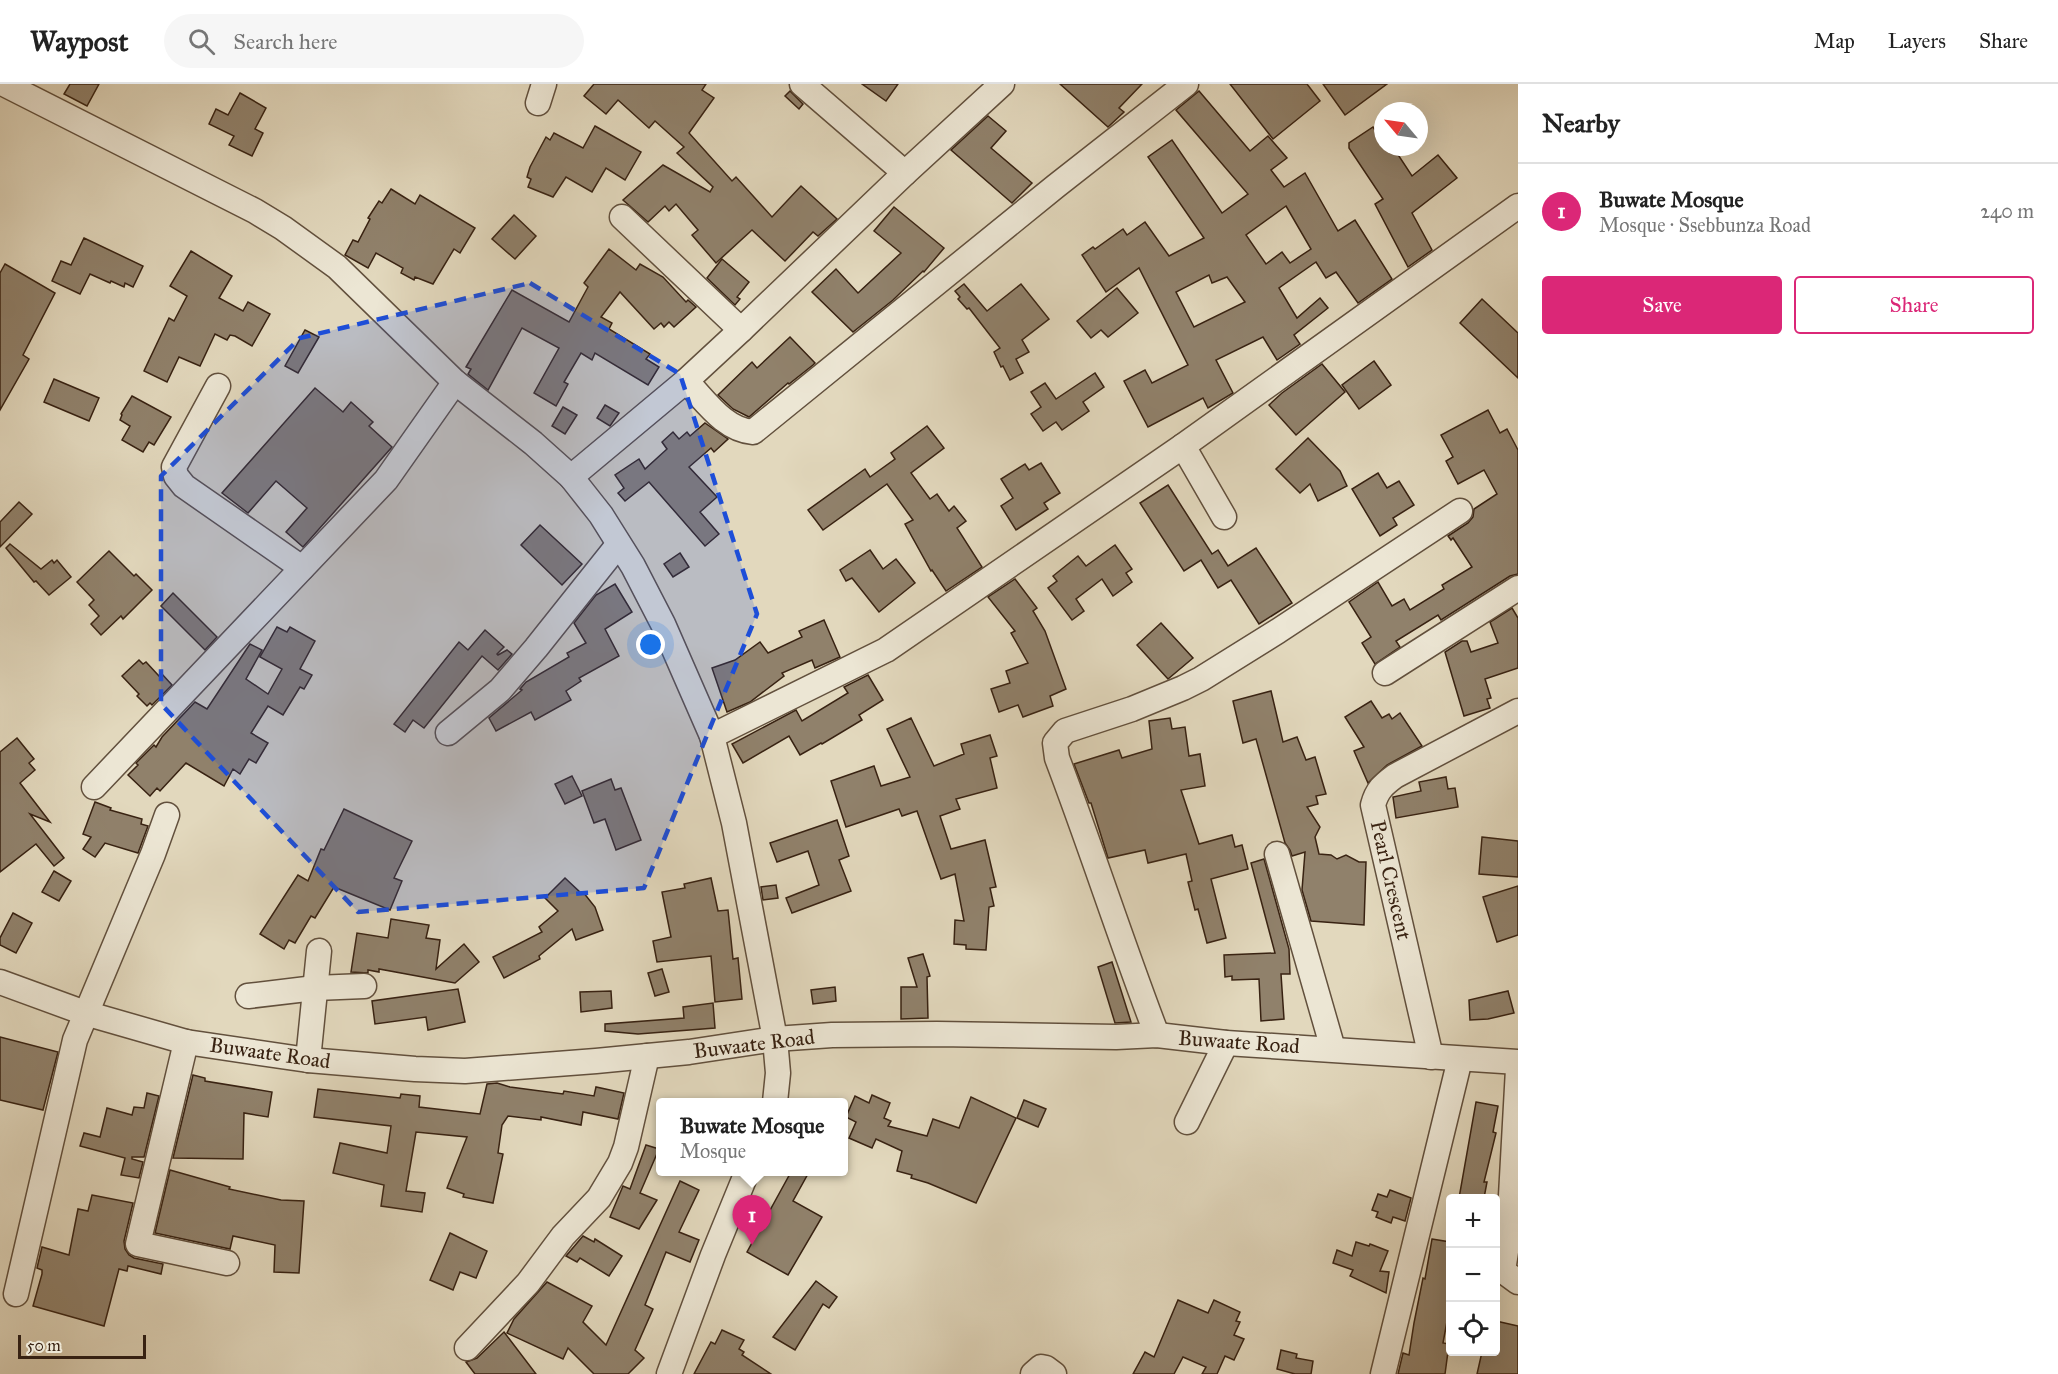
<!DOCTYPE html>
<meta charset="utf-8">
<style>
:root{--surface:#fff;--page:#f6f6f6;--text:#222;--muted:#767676;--line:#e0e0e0;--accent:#db2777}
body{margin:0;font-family:"IM FELL Great Primer",serif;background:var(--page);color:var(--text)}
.controls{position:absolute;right:18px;bottom:18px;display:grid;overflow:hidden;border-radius:6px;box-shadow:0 6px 24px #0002}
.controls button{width:54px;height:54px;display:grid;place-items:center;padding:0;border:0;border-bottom:2px solid var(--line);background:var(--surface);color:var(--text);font:30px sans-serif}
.compass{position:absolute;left:1374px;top:18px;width:54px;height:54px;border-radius:50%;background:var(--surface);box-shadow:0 6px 24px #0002;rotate:299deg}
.scale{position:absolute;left:18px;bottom:15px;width:128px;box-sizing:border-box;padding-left:6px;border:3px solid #382212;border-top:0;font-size:16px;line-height:21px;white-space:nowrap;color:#382212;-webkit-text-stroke:4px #ece6d4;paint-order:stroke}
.you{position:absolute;left:651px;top:561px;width:21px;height:21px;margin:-15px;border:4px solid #fff;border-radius:50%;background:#1a73e8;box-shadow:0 0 0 9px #1a73e833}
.badge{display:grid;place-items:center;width:39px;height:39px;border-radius:50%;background:var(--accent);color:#fff;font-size:20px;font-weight:700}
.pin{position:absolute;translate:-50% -50px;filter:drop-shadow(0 2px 3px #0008)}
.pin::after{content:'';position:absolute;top:32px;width:21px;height:18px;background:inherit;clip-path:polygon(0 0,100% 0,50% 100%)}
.popup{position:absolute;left:656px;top:1014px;width:192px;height:78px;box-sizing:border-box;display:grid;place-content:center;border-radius:6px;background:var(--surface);filter:drop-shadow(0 2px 4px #0005);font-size:20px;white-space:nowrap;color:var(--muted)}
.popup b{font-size:22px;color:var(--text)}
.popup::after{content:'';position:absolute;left:50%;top:100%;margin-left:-12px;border:12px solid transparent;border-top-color:var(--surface)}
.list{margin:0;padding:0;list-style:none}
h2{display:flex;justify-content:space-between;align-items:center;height:78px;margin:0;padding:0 24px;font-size:26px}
h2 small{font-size:20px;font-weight:400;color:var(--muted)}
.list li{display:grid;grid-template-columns:39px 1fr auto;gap:18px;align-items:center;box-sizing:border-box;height:96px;padding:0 24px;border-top:2px solid var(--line)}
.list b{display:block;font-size:22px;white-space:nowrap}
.list p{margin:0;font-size:20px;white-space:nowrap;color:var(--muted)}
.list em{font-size:20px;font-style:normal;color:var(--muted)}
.actions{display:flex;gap:12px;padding:18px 24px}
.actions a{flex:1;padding:14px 0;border:2px solid var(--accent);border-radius:6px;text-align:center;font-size:21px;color:var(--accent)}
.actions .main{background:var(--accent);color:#fff}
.icon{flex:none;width:33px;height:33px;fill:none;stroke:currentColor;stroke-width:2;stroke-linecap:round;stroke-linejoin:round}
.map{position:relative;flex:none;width:1518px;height:1290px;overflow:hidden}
header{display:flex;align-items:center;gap:36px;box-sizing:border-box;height:84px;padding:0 30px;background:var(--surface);border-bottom:2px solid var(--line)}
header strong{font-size:28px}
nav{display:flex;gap:33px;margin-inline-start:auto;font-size:21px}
.search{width:420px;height:54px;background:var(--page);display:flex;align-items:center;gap:15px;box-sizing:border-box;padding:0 21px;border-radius:33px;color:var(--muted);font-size:22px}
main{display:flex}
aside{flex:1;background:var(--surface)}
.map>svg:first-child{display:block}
</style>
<header>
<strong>Waypost</strong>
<div class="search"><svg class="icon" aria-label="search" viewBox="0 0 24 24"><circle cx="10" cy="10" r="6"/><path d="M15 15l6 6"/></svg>Search here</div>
<nav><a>Map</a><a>Layers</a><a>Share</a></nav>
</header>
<main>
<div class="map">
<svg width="1518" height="1290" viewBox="0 0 1518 1290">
<rect width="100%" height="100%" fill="#e2d8bd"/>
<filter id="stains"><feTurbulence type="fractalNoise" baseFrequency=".00333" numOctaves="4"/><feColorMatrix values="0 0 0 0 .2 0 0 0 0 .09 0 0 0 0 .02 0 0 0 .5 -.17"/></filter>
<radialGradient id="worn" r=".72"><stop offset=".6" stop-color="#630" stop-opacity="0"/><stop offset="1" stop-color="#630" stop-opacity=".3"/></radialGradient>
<!-- building -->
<g fill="#90816b" stroke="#382212" stroke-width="1.5" fill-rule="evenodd">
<path d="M70,0H99L87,22L64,10Z"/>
<path d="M594,0H706L702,6L714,14L689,49L732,97L736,93L772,133L801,102L837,135L818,152L813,148L785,177L752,146L716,179L692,151L698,146L676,120L669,127L665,122L648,138L623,116L663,81L710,108L713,103L677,69L684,63L655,37L649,44L618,16L606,30L584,12Z"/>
<path d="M862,0H898L886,17Z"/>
<path d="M1060,0H1142L1119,24L1124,28L1108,43Z"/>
<path d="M1230,0H1307L1320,17L1273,55Z"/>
<path d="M1323,0H1387L1345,31Z"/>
<path d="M790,7L803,20L799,25L785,12Z"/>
<path d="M1199,7L1250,67L1268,52L1287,74L1271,86L1284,103L1305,89L1338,147L1355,136L1392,195L1358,219L1336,188L1326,194L1316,178L1279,204L1297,234L1320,214L1328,224L1294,251L1300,260L1277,276L1263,253L1216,276L1233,309L1208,324L1203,314L1148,343L1124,297L1145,286L1152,299L1188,281L1139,184L1106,208L1082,171L1093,163L1095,165L1123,145L1127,151L1145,138L1169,172L1204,154L1148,73L1172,56L1222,129L1248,110L1176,26ZM1286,122L1311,165L1290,179L1282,168L1266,180L1246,151ZM1209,191L1212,199L1227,193L1245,218L1194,243L1176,208Z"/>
<path d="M240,9L266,24L255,45L263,49L252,72L229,61L234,52L209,40L216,25L228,31Z"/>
<path d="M988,32L1006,47L991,64L1032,99L1012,119L951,66Z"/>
<path d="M595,42L641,68L625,96L606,84L592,108L566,93L553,113L528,103L531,95L527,93L530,83L546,53L550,56L554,49L583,64Z"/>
<path d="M1373,43L1383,58V63H1393L1412,92L1438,71L1457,94L1412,129L1432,166L1408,183L1375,120L1383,115L1349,64V59Z"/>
<path d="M391,105L415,120L420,111L475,144L460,169L454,165L433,200L415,193L414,196L401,189L403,184L376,169L368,184L345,171L353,156L358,158L370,135L368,134L379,117L382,119Z"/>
<path d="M894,123L944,164L924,188L923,187L893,216L853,248L812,208L836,185L858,209L901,169L874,147Z"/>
<path d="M514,131L536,152L515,175L492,155Z"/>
<path d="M84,154L143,182L133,203L125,199L124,203L111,197L110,199L90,190L80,210L52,197L61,177L71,181Z"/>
<path d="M609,165L636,186L640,180L663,193L686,218L688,216L696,223L674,243L669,238L664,243L661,239L654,245L620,208L601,233L612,239L609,245L650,270L646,275L659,283L648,301L595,269L592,276L581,269L564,298L568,300L556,322L534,309L559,264L522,244L488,306L468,290L471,285L466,283L512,206L569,238L588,203L584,199Z"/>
<path d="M191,167L232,192L219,214L243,227L248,218L270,230L252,262L235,252L230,251L227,256L215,250L200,282L179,273L167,298L144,287L169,234L174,237L187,212L170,202Z"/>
<path d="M722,175L749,198L737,213L740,215L735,221L707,194Z"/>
<path d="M5,180L55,209L23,271L29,275L0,326V189Z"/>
<path d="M964,200L987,227L1021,200L1049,235L1022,256L1029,268L1016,275L1023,289L1010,296L1003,282L1001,283L994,268L1000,264L969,224L967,225L958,215L960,213L955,207Z"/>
<path d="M1117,204L1138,229L1108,253L1101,246L1091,254L1077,237Z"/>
<path d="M1482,215L1518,249V294L1460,239Z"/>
<path d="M305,246L319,253L298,289L285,282Z"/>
<path d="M790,253L815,279L813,281L789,300L788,299L749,333L733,325L718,311L752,278L757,284Z"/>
<path d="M1374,277L1391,301L1359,325L1342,301Z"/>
<path d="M1322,280L1345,308L1296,351L1269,321L1282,309Z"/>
<path d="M1095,289L1104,303L1083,318L1089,327L1062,346L1056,338L1043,347L1031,330L1041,323L1031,308L1045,299L1056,315Z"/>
<path d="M54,295L99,314L89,337L44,318Z"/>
<path d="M315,304L343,328L351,318L373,338L369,342L392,363L303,463L286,448L307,424L276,397L248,429L222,409Z"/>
<path d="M132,312L171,333L154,361L149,358L143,368L122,356L130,342L120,336L122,331L121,330Z"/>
<path d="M605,321L619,329L610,342L597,334Z"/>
<path d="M563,323L577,331L565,350L552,342Z"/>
<path d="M1488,326L1500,349L1507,345L1518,366V490L1510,492L1441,536L1438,531L1396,557L1400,563L1375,580L1362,559L1371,553L1349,518L1378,498L1392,522L1404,515L1410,526L1444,505L1442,501L1472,483L1453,454L1451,456L1448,452L1468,439L1473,433L1474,425L1497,410L1484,386L1458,400L1446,377L1453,373L1441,351Z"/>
<path d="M705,339L728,355L714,368L711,364L689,383L717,413L700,428L719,450L705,462L649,398L625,417L618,409L624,404L615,391L639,375L645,385L667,365L662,358L673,348L679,355L687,348L690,352Z"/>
<path d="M927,342L944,364L911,389L930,415L937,410L949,427L954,422L966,437L957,444L982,483L946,507L932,486L931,487L905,440L913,436L887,400L823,446L808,426L865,385L870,393L895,375L891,369Z"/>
<path d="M1308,354L1340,387L1347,402L1318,417L1310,400L1300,409L1276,385Z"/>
<path d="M1041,379L1060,409L1044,419L1048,425L1016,446L1001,422L1013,414L1001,395L1025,380L1029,386Z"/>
<path d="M1378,389L1387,404L1399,397L1414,421L1393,434L1397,441L1380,452L1352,405Z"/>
<path d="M1168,401L1212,470L1218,466L1228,482L1256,464L1292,519L1259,540L1231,496L1218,504L1201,476L1184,487L1140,419Z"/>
<path d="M19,418L32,430L0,463V438Z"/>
<path d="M540,441L582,480L562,501L521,461Z"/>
<path d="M10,460L41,485L52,476L54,479L57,476L71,493L49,511L36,497L34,498L6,464Z"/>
<path d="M1115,461L1132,485L1126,489L1132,498L1113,512L1102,495L1076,515L1084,527L1072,536L1048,504L1057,497L1053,492L1078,472L1086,482Z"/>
<path d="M870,466L883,485L896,475L915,499L879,528L852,494L846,497L840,486Z"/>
<path d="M109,467L134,492L136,490L152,506L123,535L121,532L101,551L91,540L99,532L89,521L94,516L77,498Z"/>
<path d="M680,469L689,483L673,493L664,480Z"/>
<path d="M1015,495L1037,524L1033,527L1045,547L1066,605L1050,612L1053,622L1023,633L1018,621L999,628L991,605L1010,599L1006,587L1028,579L1011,549L1015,547L988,513Z"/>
<path d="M615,500L632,528L605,545L619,572L579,594L581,597L566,607L571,616L535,636L531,628L496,647L489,634L522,606L520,605L526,598L569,573L567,569L586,559L574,539L596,511Z"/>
<path d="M173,509L217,553L205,566L161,522Z"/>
<path d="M1512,524L1518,534V584L1485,595L1491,614L1487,615L1490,624L1464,632L1445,568L1462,557H1467L1471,568L1498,559L1490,538Z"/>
<path d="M824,536L840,573L815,584L812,576L782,589L784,592L750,618L727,628L712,584L735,576L760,558L768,569L802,553L799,547Z"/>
<path d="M1161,539L1193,574L1168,595L1137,561Z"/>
<path d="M277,543L287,548L290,543L315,557L300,585L312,591L304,605L300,603L283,631L268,622L251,649L268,659L256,679L249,675L240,690L233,685L224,702L186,679L160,707L157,704L150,712L128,691L138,681L136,679L154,661L156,663L162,653L195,618L207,625L250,560L262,566L246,595L268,610L282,585L260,573Z"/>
<path d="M485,546L504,563L497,570L498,571L507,566L512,570L498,586L482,572L424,644L413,636L405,648L394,640L459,558L468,566Z"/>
<path d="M139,576L143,580L146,578L159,592L161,589L172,601L152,621L150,619L147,622L137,612L139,610L122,592Z"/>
<path d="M868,591L883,616L859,631L862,636L822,660L821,659L800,671L789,652L743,679L732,660L796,626L802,637L848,609L844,603Z"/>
<path d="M1271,607L1283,658L1297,653L1306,676L1315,673L1326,710L1316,712L1318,720L1307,723L1320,743L1315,753L1319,770L1331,771L1337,775L1346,771L1359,778H1366L1364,841L1311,837L1302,806L1305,768L1292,772L1290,766L1285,759L1256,655L1243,659L1233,617Z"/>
<path d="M1371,617L1382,634L1389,630L1392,635L1400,629L1422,662L1387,681L1368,699L1354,667L1364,663L1345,633Z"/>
<path d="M911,634L934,682L964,670L961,660L990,651L997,672L990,674L997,704L956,715L960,725L940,732L951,765L985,756L996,803L990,804L994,822L989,823L986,866L966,865V861L954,860L955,836L964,837L955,790L941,795L917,727L902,732L899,725L846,743L831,697L874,682L881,702L910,693L887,645Z"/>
<path d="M1170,634L1172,645L1185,643L1189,672L1200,670L1205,702L1181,706L1199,760L1232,751L1235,763L1242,761L1248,785L1211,795L1226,854L1207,859L1198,825L1195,826L1188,798L1192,797L1186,770L1148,779L1145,766L1108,774L1091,719H1089L1074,680L1119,666L1122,674L1152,665L1149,637Z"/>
<path d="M17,654L34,675L29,679L35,686L20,699L50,738L30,730L64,774L54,782L36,760L0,788V668Z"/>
<path d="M572,692L582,712L565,720L555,700Z"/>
<path d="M1446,693L1448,705L1455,704L1458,723L1396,734L1393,713L1421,707L1419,698Z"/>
<path d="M611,695L615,706L621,704L641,756L616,766L605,735L594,739L582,707Z"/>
<path d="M95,718L111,724L110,726L142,735L141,740L148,742L138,769L105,759L95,773L83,765L91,753L83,750Z"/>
<path d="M344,725L412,757L394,794L402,797L390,826L334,803L315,834L311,832L295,859L289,856L284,865L260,850L298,791L308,797L321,765L324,766Z"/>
<path d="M837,736L849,772L839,776L851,807L792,829L786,814L819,801L808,767L777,778L770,759Z"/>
<path d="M1482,753L1518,757V793L1479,790Z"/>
<path d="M1264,775L1289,865L1290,890H1281L1284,935L1261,937L1259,895L1232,896V892L1225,893L1224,871L1275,869L1251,779Z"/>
<path d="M54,787L71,797L59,817L42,808Z"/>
<path d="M565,794L581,809L583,808L595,823L603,846L576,856L572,845L539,872L540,875L504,894L493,873L542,848L539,843L558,827L545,814Z"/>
<path d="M711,794L718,827L728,826L733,875L738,874L742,915L715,918L711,872L657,878L653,857L671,853L662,808L685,804L684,800Z"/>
<path d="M776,801L778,814L763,816L761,803Z"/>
<path d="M1518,802V851L1497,858L1483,813Z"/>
<path d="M13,829L32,839L16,869L0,861V854Z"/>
<path d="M391,835L429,841L426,854L440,856L436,885L464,860L479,878L455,899L379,885V888L368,886V889L351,888L357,849L388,854Z"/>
<path d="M923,870L930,892L927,893L928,934L901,935V903H917L908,874Z"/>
<path d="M1112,878L1131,938L1115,939L1098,883Z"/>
<path d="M662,885L669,908L655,912L648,889Z"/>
<path d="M835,903L836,917L813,920L811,906Z"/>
<path d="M458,905L465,938L428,946L426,933L375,940L372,917Z"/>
<path d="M611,907L612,924L581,928L580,908Z"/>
<path d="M1508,907L1514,929L1488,935L1470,936L1469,916Z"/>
<path d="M713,919L715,944L638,950L605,947V940L684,934L683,923Z"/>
<path d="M0,953L58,968L43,1026L0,1016Z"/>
<path d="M193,991L205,994V997L272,1008L268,1033L244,1029L243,1075L173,1074Z"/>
<path d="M497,999L510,1003L563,1010L564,1007L594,1012L596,1003L624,1009L618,1035L583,1028L581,1041L541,1033V1036L508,1032L502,1041L498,1069L503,1070L493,1119L463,1113L464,1110L447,1104L467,1053L416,1048L406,1107L425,1109L422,1128L381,1122L384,1101L333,1089L340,1059L387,1069L391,1042L314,1033L318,1005L400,1014L401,1010L420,1012L419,1023L480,1030L487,1000Z"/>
<path d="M147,1009L159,1012L144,1073H132V1075L143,1078L139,1094L121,1091L125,1074L80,1062L84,1049L100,1053L107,1024L132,1031L134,1023L144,1024Z"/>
<path d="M872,1011L890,1019L884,1034L891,1037L888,1042L927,1052L933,1035L959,1044L971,1013L1016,1034L976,1119L928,1099L911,1094L912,1091L897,1087L902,1067L876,1055L872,1064L849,1054L856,1038L846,1033L855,1012L869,1019Z"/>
<path d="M1024,1016L1046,1025L1038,1043L1017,1034Z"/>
<path d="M1476,1018L1498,1022L1493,1048L1496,1049L1484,1098H1487L1484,1114H1459Z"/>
<path d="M646,1061L659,1065L640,1109L657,1116L639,1145L610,1133L623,1102L630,1105Z"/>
<path d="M170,1086L230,1103L229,1105L281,1116L304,1117L299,1189L274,1188L275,1161L233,1152L230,1165L155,1149Z"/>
<path d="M791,1088H809L793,1117L822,1133L788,1191L747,1168Z"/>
<path d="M680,1097L699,1106L679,1148L699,1156L690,1178L666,1168L645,1221L653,1225L635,1266L644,1274L628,1290H594L568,1264L563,1275L507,1249L514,1235L547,1198L592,1222L583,1238L606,1261Z"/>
<path d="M1390,1106L1411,1114L1405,1137L1393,1133L1391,1139L1376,1133L1378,1128L1372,1126L1378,1110L1387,1113Z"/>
<path d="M92,1111L133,1119L124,1157L125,1165L129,1171L134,1174L163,1180L161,1190L128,1182L127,1187L119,1185L104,1242L33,1222L42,1190V1186L37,1184L42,1163L69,1171L78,1125L88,1127Z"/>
<path d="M450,1149L487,1167L476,1194L460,1188L453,1206L430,1196Z"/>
<path d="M583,1152L594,1158L595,1155L622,1172L609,1192L580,1174L577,1178L566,1172Z"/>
<path d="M1432,1155L1450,1158V1231L1448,1232L1443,1259L1449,1260L1445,1290H1398L1403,1269L1409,1271L1414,1239L1423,1194L1425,1195Z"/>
<path d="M1356,1158L1369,1162L1370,1160L1388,1167L1380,1187L1389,1188L1386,1209L1350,1192L1353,1186L1333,1179L1337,1166L1352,1172Z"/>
<path d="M816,1197L837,1213L829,1224L823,1220L795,1266L773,1253Z"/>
<path d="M1178,1216L1208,1229L1214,1216L1240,1228L1236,1237L1240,1238L1234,1251L1244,1255L1234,1276L1225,1272L1217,1290H1202L1206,1283L1183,1273L1174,1290H1133L1145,1268L1154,1273Z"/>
<path d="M1496,1237L1518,1242V1290H1477L1482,1268H1496Z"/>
<path d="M722,1246L744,1256L739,1265L744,1268L742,1271L771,1290H694L711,1258L715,1260Z"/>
<path d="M504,1248L536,1290H475L466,1278L477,1274Z"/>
<path d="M1281,1266L1297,1270L1296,1274L1313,1277L1311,1290H1295L1277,1285Z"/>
</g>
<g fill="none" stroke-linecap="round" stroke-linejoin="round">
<!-- minor casing -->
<g stroke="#62503d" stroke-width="27">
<g id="minor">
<path d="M4,0L255,127L283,144L337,183L455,298L533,359L571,393L601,431L633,482L663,540L712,652L734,739L775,955L778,989L775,1018"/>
<path d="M802,0L905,89"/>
<path d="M538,19L544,0"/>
<path d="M622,133L741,246"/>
<path d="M686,297C705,316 724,346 753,348L1056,102L1186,0"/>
<path d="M218,302L174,383L176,392L184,402L302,484"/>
<path d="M1183,362L1224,433"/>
<path d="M571,393L686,297L741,246L905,89L1002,0"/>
<path d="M1385,589L1518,504"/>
<path d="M448,649L500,606L536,564L618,461"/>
<path d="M712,652L886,566L1183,362L1518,122"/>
<path d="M94,703L386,396L455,298"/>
<path d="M1277,770L1333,965"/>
<path d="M0,898L85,929L186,958L308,976L415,985L465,987L596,977L689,968L775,955L832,951L937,950L1116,953L1157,951L1226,959L1518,978"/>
<path d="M248,912L315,904L364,902"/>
<path d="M1157,951C1122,860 1092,766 1057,674L1055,659L1065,647L1132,625L1183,604L1201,595L1278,547L1460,427"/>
<path d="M186,958L138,1160L227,1179"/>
<path d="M1431,973L1373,721C1377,706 1383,701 1395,692L1518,627"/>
<path d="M308,976L319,867"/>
<path d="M1518,985L1509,1148L1503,1187L1518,1198"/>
<path d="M1187,1038L1226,959"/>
<path d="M16,1210L75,956L153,770L167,731"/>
<path d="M467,1264L528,1199L563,1152L599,1114L620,1079L626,1063L647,972"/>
<path d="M669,1290L713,1171L747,1088"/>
<path d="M1033,1290L1041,1283L1046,1284L1054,1290"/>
<path d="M1383,1290L1460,975"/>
</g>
</g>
<!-- minor -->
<use href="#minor" stroke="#ece6d4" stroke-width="24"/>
</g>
<!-- marked area -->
<path fill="#1d4ed8" fill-opacity="0.2" stroke="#1d4ed8" stroke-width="4.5" stroke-dasharray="12 8" stroke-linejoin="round" d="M530,199L680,290L757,530L644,804L358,828L161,620V392L300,254Z"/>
<g text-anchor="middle" stroke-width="4.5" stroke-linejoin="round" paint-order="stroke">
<!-- street labels -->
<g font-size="21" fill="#382212" stroke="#ece6d4">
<text transform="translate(1391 796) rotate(77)" y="7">Pearl Crescent</text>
<text transform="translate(1239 958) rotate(4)" y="7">Buwaate Road</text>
<text transform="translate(754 960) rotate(-7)" y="7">Buwaate Road</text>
<text transform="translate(270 969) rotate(8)" y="7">Buwaate Road</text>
</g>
</g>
<rect width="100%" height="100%" filter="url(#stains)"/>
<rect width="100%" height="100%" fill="url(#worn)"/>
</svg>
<div class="controls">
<button>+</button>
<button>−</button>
<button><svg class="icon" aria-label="locate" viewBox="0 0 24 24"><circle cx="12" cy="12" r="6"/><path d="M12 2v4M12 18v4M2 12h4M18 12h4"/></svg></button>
</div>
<svg class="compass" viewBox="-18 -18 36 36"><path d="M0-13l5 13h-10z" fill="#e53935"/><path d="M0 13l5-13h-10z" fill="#767676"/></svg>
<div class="scale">50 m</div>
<div class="you"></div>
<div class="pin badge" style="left:752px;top:1161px">1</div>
<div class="popup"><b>Buwate Mosque</b>Mosque</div>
</div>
<aside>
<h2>Nearby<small></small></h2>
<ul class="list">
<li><span class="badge">1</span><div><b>Buwate Mosque</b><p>Mosque · Ssebbunza Road</p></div><em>240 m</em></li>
</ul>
<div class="actions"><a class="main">Save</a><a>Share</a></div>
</aside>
</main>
